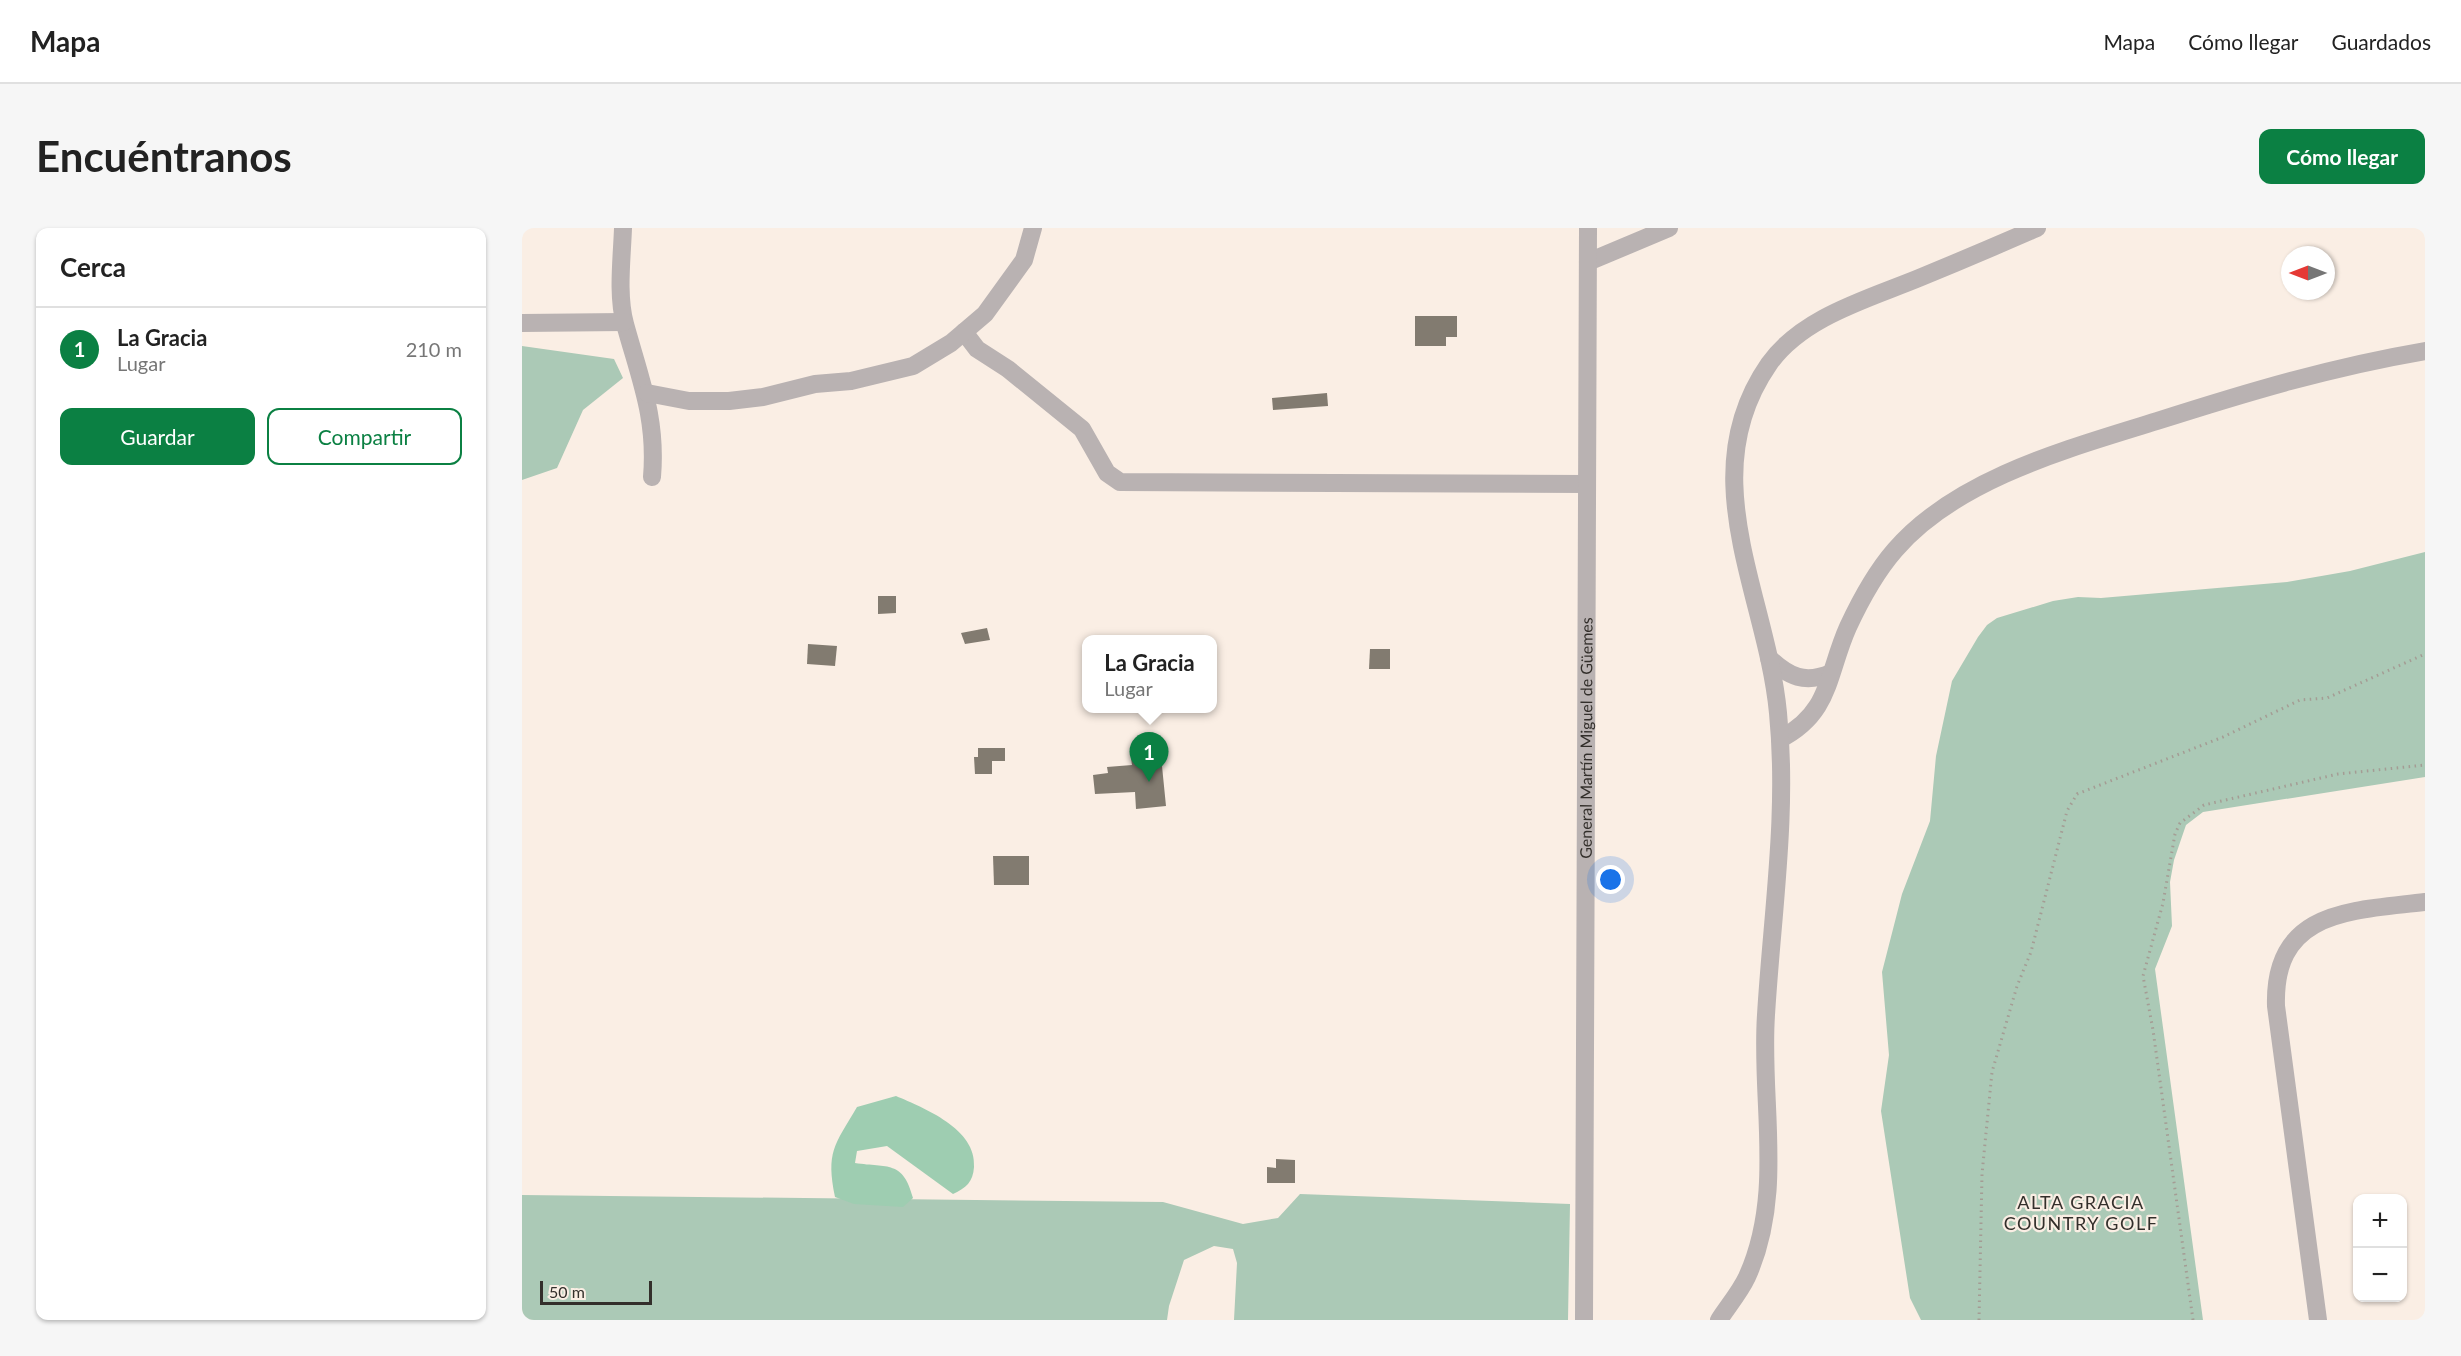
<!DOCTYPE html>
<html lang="es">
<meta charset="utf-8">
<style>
:root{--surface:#fff;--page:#f6f6f6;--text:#222;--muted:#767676;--line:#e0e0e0;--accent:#0b8043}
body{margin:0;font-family:Lato,sans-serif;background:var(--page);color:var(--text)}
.controls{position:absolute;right:18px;bottom:18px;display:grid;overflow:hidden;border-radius:12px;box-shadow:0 2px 4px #0004}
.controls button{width:54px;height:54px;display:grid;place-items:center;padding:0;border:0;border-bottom:2px solid var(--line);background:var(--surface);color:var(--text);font:30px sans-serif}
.compass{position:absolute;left:1759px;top:18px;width:54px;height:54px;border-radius:50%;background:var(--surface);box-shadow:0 2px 4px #0004;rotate:270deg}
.scale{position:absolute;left:18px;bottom:15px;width:112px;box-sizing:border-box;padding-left:6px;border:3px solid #332f2b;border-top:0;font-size:16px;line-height:21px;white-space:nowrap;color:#332f2b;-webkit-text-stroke:4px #faeee4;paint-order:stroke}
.you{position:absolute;left:1089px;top:652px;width:21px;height:21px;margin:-15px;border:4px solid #fff;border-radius:50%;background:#1a73e8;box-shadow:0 0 0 9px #1a73e833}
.badge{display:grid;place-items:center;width:39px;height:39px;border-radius:50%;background:var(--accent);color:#fff;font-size:20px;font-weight:700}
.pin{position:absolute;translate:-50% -50px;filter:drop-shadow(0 2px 3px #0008)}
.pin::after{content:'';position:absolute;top:32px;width:21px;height:18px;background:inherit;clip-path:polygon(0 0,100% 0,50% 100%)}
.popup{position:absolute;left:560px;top:407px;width:135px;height:78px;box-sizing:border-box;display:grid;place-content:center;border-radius:12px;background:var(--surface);filter:drop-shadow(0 2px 4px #0005);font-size:20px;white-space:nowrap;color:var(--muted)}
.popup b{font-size:22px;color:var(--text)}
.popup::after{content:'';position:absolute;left:50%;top:100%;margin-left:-12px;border:12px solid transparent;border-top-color:var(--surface)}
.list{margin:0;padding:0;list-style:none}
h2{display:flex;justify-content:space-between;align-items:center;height:78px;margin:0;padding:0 24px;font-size:26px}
h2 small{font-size:20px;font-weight:400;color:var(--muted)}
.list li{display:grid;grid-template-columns:39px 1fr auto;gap:18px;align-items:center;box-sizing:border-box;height:84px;padding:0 24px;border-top:2px solid var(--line)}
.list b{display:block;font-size:22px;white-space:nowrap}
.list p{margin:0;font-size:20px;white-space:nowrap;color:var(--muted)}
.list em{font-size:20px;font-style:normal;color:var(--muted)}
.actions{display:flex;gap:12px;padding:18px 24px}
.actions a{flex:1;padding:14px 0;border:2px solid var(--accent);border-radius:12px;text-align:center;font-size:21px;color:var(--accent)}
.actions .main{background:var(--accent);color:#fff}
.map{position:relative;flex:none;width:1903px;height:1092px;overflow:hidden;border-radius:12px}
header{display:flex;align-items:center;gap:36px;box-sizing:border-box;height:84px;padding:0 30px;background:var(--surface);border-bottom:2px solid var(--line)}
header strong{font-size:28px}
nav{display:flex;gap:33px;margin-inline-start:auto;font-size:21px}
.intro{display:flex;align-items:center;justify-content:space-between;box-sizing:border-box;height:144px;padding:0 36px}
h1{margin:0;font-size:42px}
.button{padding:15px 27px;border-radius:12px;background:var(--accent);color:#fff;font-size:21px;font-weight:700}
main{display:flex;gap:36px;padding:0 36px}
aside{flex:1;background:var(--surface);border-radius:12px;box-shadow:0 2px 4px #0004}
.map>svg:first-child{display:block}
</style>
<header>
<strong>Mapa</strong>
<nav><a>Mapa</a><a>Cómo llegar</a><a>Guardados</a></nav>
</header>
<div class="intro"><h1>Encuéntranos</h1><a class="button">Cómo llegar</a></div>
<main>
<aside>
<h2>Cerca<small></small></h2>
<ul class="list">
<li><span class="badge">1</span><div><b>La Gracia</b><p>Lugar</p></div><em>210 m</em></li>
</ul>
<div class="actions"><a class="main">Guardar</a><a>Compartir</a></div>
</aside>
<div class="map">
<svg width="1903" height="1092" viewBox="0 0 1903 1092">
<rect width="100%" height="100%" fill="#faeee4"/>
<!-- green -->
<g fill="#abc9b6">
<path d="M0,118L92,131L101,150L61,182L35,240L0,252Z"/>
<path d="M1903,324V549L1681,584L1664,597L1652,632L1648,654L1650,698L1633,741L1681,1092H1399L1388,1070L1359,883L1367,827L1360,744L1380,666L1408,593L1414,528L1430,453L1456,409L1465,397L1475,390L1531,373L1556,369L1579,370L1765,354L1828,343Z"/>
<path d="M778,966L1048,976L1046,1092H712L715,1035L711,1021L692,1018L662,1032L647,1078L645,1092H0V967L641,974L721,996L756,990Z"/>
</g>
<!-- forest -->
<path fill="#9ecdb1" d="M374,868C402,880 455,901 452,939C451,954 444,960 431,966L365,918L335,923L333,935C366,940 381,932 391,970L381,979L332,976L313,969C304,924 312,918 335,879Z"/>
<!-- building -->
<g fill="#827b70">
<path d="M893,88H935V109H924V118H893Z"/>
<path d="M805,165L806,178L751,182L750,170Z"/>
<path d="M356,368H374V385L356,386Z"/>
<path d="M465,400L468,412L443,416L439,405Z"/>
<path d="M286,416L315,418L313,438L285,436Z"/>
<path d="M848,421H868V441H847Z"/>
<path d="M456,520H483V533H470V546H453L452,529H456Z"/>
<path d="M639,528L644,578L614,581L613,564L573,566L571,547L586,545L585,539L610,537L609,530Z"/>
<path d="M471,628H507V657H472Z"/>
<path d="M754,931L773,932V955H745V939L754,940Z"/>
</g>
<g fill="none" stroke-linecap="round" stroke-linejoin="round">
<!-- path -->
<g stroke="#a49c94" stroke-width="3" stroke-dasharray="1.5 4.5" stroke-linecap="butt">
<path d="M1457,1092L1460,946L1470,844L1495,758L1509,724L1545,583L1555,566L1701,509L1778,472L1805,470L1903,426"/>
<path d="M1671,1092L1631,802L1621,748L1641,675L1653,606L1658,595L1682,577L1816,546L1903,537"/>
</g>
<!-- minor -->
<g stroke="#b9b2b2" stroke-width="18">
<path d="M101,0C100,30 95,67 103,96C118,151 135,190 130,249"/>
<path d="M1066,34L1147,0"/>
<path d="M0,95L102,94"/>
<path d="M442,104L455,121L486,141L560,201L585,245L598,254L1065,256"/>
<path d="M125,165L167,173H207L241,169L293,156L329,153L391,138L429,115L463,86L502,32L511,0"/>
<path d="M1247,430C1267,449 1283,456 1309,445"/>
<path d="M1258,511C1309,485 1305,446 1326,399C1339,371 1353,345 1373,322C1435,250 1549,220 1635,193C1726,164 1809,139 1903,123"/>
<path id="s1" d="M1062,1092L1066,0"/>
<path d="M1197,1092C1206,1078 1218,1064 1225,1049C1263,965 1238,874 1244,787C1250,686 1266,587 1256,485C1245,367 1169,248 1247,136C1280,89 1346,71 1397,50C1436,34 1476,17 1515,0"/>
<path d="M1796,1092L1754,778C1751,681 1830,683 1903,674"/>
</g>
</g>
<g text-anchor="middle" stroke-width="4.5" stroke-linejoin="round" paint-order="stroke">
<!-- street labels -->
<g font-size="16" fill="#332f2b" stroke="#faeee4">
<text dy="6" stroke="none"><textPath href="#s1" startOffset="582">General Martín Miguel de Güemes</textPath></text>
</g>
<!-- neighbourhood labels -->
<g font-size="18" letter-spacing="1.5" fill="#332f2b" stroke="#faeee4">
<text x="1559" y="981">ALTA GRACIA<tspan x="1559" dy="21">COUNTRY GOLF</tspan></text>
</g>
</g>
</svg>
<div class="controls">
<button>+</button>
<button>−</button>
</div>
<svg class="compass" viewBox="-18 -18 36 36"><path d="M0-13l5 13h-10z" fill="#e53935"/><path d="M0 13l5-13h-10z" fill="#767676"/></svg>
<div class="scale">50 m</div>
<div class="you"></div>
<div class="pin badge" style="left:627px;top:554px">1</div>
<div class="popup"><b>La Gracia</b>Lugar</div>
</div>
</main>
